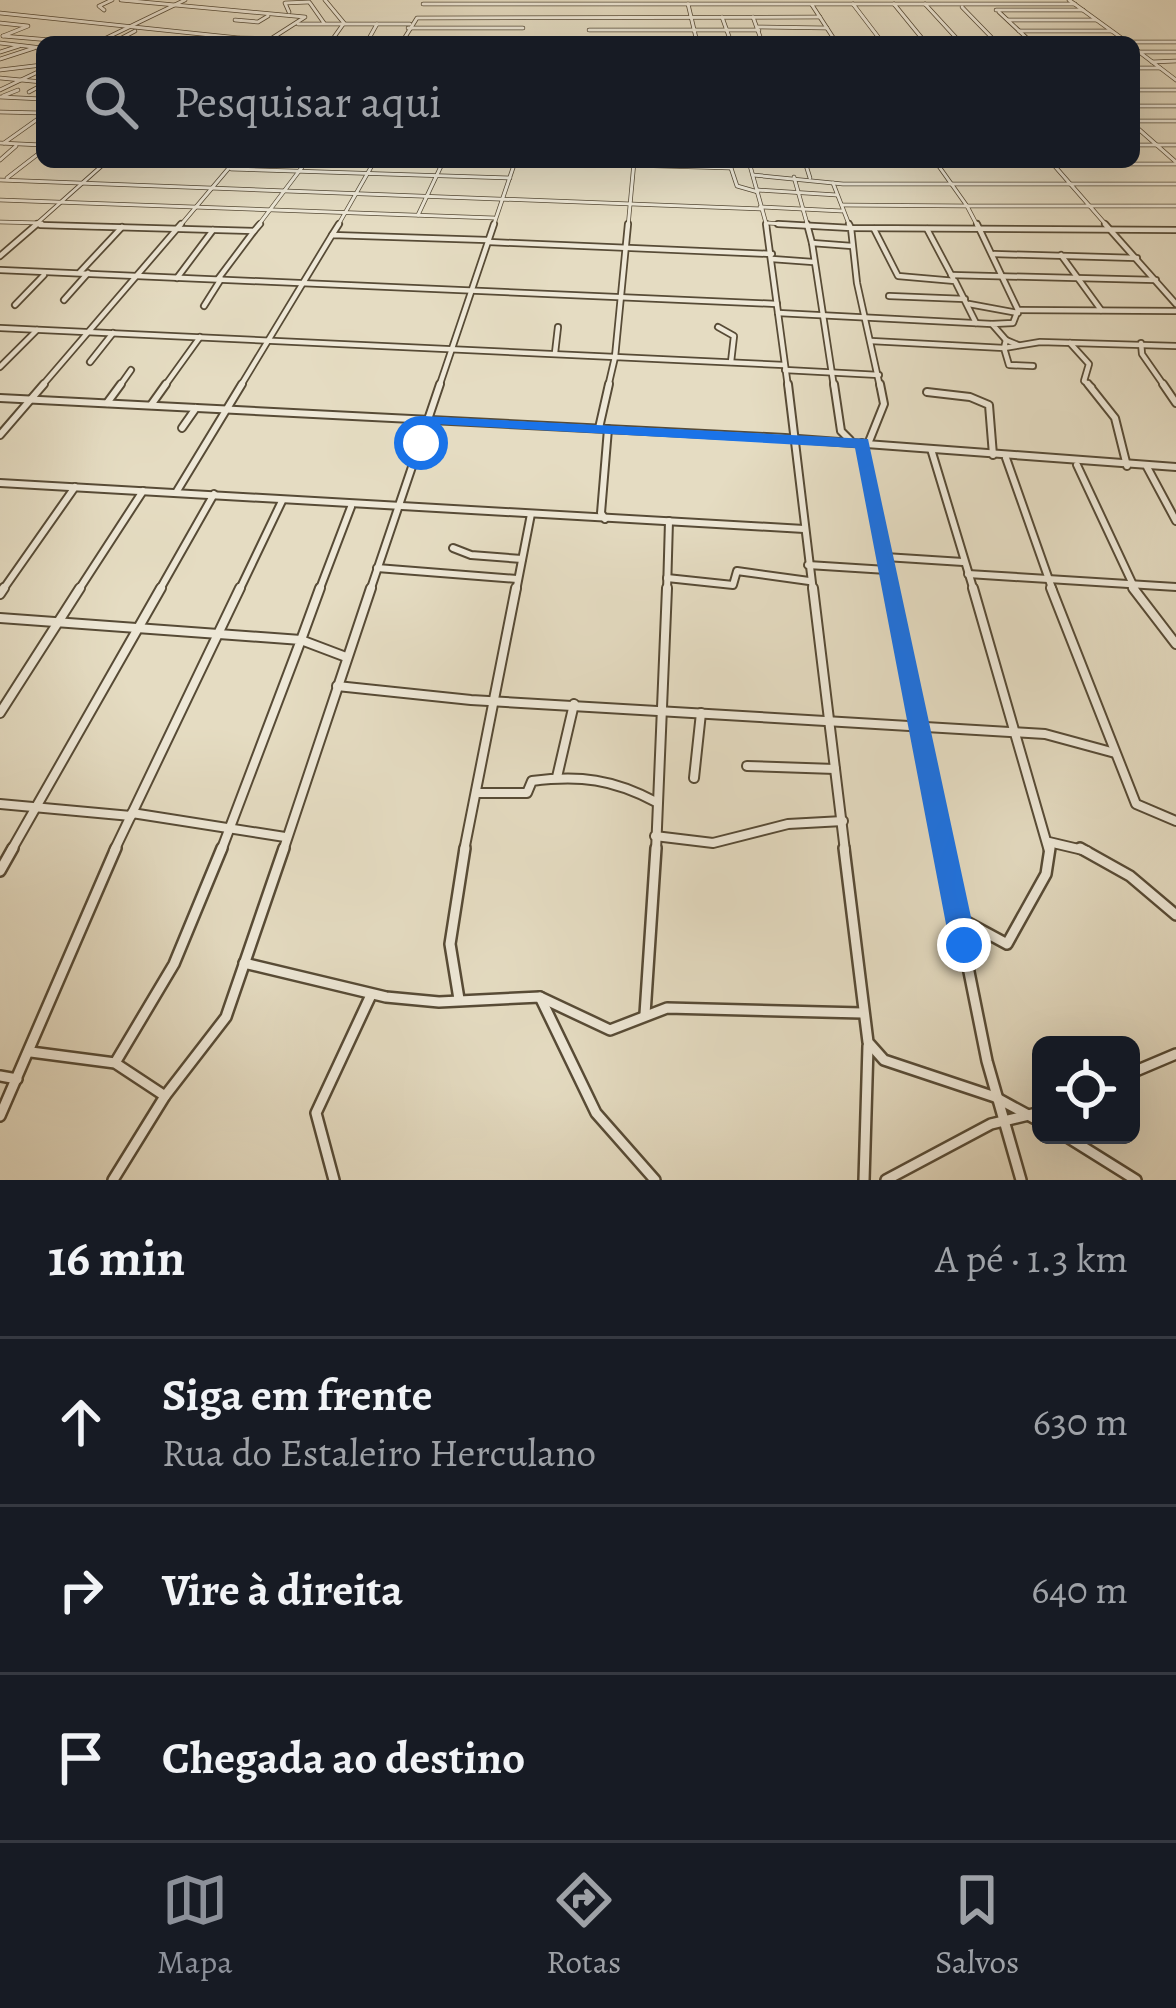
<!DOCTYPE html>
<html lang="pt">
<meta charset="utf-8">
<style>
:root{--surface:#171b24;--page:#242831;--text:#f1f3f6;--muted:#9ea1a6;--line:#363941;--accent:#8c9099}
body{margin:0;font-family:Alegreya,serif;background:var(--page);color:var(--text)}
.controls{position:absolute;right:36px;bottom:36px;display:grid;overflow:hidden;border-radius:18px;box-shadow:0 12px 48px #0002}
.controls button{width:108px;height:108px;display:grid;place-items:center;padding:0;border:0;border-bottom:3px solid var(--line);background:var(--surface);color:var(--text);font:60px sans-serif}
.stop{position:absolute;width:36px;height:36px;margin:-27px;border:9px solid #1a73e8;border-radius:50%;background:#fff}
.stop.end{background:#1a73e8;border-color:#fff;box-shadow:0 3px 12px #0008}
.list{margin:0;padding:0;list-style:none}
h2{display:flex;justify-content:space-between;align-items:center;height:156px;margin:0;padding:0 48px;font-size:51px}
h2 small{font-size:39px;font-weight:400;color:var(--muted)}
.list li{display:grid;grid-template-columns:78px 1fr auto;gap:36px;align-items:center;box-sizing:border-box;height:168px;padding:0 48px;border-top:3px solid var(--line)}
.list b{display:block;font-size:45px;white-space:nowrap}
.list p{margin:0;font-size:39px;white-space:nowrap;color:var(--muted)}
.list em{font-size:39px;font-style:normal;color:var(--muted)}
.icon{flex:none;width:66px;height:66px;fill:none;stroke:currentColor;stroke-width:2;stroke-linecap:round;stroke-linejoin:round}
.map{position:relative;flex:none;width:1176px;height:1180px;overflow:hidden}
.search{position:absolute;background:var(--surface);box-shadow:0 12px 48px #0002;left:36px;right:36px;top:36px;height:132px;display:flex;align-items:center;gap:30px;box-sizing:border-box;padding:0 42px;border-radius:18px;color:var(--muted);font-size:45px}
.sheet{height:660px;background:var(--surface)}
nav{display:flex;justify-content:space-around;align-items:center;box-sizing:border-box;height:168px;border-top:3px solid var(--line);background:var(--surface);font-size:33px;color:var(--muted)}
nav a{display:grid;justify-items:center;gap:6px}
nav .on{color:var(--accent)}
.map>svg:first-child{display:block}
</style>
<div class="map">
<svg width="1176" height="1180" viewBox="0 0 1176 1180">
<rect width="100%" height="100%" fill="#e5dcc2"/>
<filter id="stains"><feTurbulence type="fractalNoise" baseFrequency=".00167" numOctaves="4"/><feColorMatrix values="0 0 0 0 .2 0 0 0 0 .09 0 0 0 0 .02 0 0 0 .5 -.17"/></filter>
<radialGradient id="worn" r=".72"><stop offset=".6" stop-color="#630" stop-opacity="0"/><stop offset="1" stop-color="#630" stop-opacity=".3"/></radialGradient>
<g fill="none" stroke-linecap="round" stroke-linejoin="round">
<!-- minor-far4 casing -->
<g stroke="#574b36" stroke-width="4.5">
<g id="minor-far4">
<path d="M121,0L305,17L266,42"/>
<path d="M325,0L344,23L332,40"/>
<path d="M310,3L324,23"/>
<path d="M423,4H1075"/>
<path d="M688,4L697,42"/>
<path d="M853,4L882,42"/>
<path d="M894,4L925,42"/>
<path d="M925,4L960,42"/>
<path d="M812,5L836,42"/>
<path d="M962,7L996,42"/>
<path d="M104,10L99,6L112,0"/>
<path d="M996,10H1083"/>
<path d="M289,12L285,3L309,2"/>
<path d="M999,12L1031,42"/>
<path d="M0,13L239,38"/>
<path d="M722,17L731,42"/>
<path d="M753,17L762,42"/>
<path d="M235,20L258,22L268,16"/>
<path d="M1008,20H1096"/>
<path d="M0,23L28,26L3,36"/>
<path d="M298,24H410"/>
<path d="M758,27L827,28"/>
<path d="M408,28H523"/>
<path d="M589,30H759"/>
<path d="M1019,31H1111"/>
<path d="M3,36L74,42"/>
<path d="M404,39H589"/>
<path d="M102,41H116L135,31"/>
<path d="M98,42L185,0"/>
<path d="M233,42L239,38L332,40"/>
<path d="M367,42L377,24"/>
<path d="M402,42L417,18L820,17"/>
<path d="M1126,42H1176"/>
<path d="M0,43L42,48"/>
<path d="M0,52L19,46"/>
<path d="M1139,52H1176"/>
<path d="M0,59L34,48"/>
<path d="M1152,62L1176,61"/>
<path d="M1134,68H1160"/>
<path d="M0,70L42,65"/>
<path d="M0,78L42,82"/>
<path d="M0,90L42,70"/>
<path d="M1134,90H1176"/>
<path d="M29,92L42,85"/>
<path d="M3,96L18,90"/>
<path d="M0,97L42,99"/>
<path d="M1134,106H1176"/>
<path d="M0,112L42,113"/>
<path d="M1134,121H1176"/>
<path d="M1134,125L1176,162"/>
<path d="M0,143L42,145"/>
<path d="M4,143L42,116"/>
<path d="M1134,145H1176"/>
<path d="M0,160L16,146"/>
<path d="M534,162H559"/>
<path d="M729,162L737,186L758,192"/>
<path d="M749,162L767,227"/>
<path d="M805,162L810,178"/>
<path d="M559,163L731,168"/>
<path d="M1052,163L1108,227"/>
<path d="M860,164H1176"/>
<path d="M938,165L967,206H1176"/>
<path d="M231,169L510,178"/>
<path d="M753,175L843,184H1176"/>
<path d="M794,177L808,227"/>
<path d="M7,178L42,151"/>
<path d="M0,180L762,209"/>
<path d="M833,183L850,227"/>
<path d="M758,190L837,195"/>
<path d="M0,200L494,218"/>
<path d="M842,205L967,206L978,227"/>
<path d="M760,207L842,211"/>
<path d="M418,215L443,162"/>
<path d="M0,222L42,223"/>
<path d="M768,223L828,227"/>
<path d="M40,225L98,227"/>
<path d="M33,227L106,162"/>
<path d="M179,227L234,162"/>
<path d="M257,227L306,162"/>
<path d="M337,227L374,162"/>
<path d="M493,227L515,162"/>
<path d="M628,227L634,162"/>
</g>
</g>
<!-- minor-far3 casing -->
<g stroke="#574b36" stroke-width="8">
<g id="minor-far3">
<path d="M766,224L788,387"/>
<path d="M778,224L851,228L857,283L880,387"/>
<path d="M807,224L812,243"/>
<path d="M849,224L851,228L1176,230"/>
<path d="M977,224L1018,310L1013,323L992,324L1006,340L1018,345"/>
<path d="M1105,224L1176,304"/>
<path d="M40,225L254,231L260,224"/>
<path d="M874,229L898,276L955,281L976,323"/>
<path d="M927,229L953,278"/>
<path d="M332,235L339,224"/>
<path d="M489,242L772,254"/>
<path d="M994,254L1137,258"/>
<path d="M1061,255L1101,310"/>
<path d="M0,256L37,224"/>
<path d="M772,259L813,262"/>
<path d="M0,270L777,304"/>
<path d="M80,272L122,227"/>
<path d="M951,275L1156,280"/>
<path d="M177,278L213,230"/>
<path d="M218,279L254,231"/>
<path d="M889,296L965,299"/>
<path d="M64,300L88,273"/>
<path d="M969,304L1018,313"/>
<path d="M15,305L44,275"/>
<path d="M204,306L221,279"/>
<path d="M1018,310L1176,311"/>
<path d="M778,313L992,324"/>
<path d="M718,327L734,336L731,362"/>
<path d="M0,328L615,357L628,224"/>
<path d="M1006,340L1004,348L1040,342L1176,346"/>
<path d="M871,341L1004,348L1009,365L1033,366"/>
<path d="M1070,343L1089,364L1084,381L1092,387"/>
<path d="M1141,343L1142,354L1165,387"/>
<path d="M555,353L558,327"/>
<path d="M90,362L113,333"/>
<path d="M0,367L37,330"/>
<path d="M785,370L879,375"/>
<path d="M41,387L181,224"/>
<path d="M119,387L131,370"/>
<path d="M164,387L200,337"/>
<path d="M240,387L332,235L487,240"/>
<path d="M439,387L494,224"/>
<path d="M608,387L615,357L784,365"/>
<path d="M834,387L812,243L852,246"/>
</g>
</g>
<!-- minor-far2 casing -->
<g stroke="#574b36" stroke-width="10">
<g id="minor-far2">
<path d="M788,384L813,591"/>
<path d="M834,384L841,431L850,440"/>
<path d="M1088,384L1115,418L1127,466"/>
<path d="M1163,384L1176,403"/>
<path d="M927,392L970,397L989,405L993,455"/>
<path d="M0,398L785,438L1176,467"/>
<path d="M107,403L121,384"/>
<path d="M151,405L166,384"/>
<path d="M182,428L196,408"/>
<path d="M599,428L609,384"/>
<path d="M0,435L44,384"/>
<path d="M862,443L892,591"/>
<path d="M868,444L884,404L880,384"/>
<path d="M931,449L974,591"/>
<path d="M1006,458L1053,591"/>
<path d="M1077,465L1136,591"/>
<path d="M1147,467L1176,521"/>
<path d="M0,483L804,529"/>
<path d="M177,491L242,384"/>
<path d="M605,519L601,513L608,429"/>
<path d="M453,548L471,555L522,559"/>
<path d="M885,557L963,562"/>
<path d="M808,565L887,570"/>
<path d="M377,568L517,579"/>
<path d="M968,574L1176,587"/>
<path d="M667,578L733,585L737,571L809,581"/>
<path d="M2,591L75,487"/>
<path d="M78,591L143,491"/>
<path d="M159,591L214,494"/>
<path d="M239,591L282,501"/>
<path d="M319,591L351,507"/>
<path d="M370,591L440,384"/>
<path d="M516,591L531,514"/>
<path d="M667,591L669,521"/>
</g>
</g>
<!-- minor-far1 casing -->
<g stroke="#574b36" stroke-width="12">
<g id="minor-far1">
<path d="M320,588L301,640L346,657"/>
<path d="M813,588L845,851"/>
<path d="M891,588L945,851"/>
<path d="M973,588L1049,851"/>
<path d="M1051,588L1136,804L1176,821"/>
<path d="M1133,588L1176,644"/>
<path d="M0,594L4,588"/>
<path d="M0,618L301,640L221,851"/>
<path d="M337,686L471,700L1045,734L1115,753"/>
<path d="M0,713L80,588"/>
<path d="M747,766L835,769"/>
<path d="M557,777L574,704"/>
<path d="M694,778L701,713"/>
<path d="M479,793H527L532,781C580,775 613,779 656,802"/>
<path d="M0,804L131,816"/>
<path d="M132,813L285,837"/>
<path d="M655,836L713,843L788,824L843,821"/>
<path d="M1049,842L1087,851"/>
<path d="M11,851L161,588"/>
<path d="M114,851L240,588"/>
<path d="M283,851L371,588"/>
<path d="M464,851L516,588"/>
<path d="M656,851L667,588"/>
</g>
</g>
<!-- minor casing -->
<g stroke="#574b36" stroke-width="14">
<g id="minor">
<path d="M844,848L868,1042L884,1060L995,1097L1041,1122"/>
<path d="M944,848L987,1061L1021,1180"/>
<path d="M1080,848L1130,876L1176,915"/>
<path d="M0,871L13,848"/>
<path d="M959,918L1007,944L1046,874L1050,848"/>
<path d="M244,963L386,997L439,1002L540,997L610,1030L667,1008L862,1013"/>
<path d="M540,997L596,1113L655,1180"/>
<path d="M459,999L450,944L465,848"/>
<path d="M645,1014L656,848"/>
<path d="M31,1052L115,1063L165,1096"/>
<path d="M115,1063L174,964L222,848"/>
<path d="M1131,1073L1176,1054"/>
<path d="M0,1076L17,1079"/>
<path d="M0,1116L116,848"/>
<path d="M1064,1135L1136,1180"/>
<path d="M113,1180L165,1096L226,1017L284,848"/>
<path d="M334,1180L316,1113L371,995"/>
<path d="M864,1180L868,1046"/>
<path d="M886,1180L991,1124L1041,1112"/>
</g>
</g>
<!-- tertiary casing -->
<g stroke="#574b36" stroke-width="4.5">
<g id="tertiary">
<path d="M1069,0L1127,42"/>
<path d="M1134,48L1176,80"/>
</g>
</g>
<!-- minor-far4 -->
<use href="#minor-far4" stroke="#eee8d7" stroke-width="3"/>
<!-- minor-far3 -->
<use href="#minor-far3" stroke="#eee8d7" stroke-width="4.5"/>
<!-- minor-far2 -->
<use href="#minor-far2" stroke="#eee8d7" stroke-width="6"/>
<!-- minor-far1 -->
<use href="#minor-far1" stroke="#eee8d7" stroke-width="8"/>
<!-- minor -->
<use href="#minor" stroke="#eee8d7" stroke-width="9"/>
<!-- tertiary -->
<use href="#tertiary" stroke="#eee8d7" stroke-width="3"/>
</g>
<!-- route -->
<path fill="#1a73e8" d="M423,416L868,439L977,945L973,954L964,958L954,954L950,945L855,448L435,424L429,443L421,448L413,443Z"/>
<rect width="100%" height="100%" filter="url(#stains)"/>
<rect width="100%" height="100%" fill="url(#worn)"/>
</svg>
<div class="controls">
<button><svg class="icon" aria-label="locate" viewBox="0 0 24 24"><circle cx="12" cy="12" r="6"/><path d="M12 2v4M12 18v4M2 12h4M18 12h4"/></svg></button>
</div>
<div class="stop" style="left:421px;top:443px"></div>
<div class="stop end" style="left:964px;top:945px"></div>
<div class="search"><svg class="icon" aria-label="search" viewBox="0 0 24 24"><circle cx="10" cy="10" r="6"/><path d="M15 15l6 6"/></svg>Pesquisar aqui</div>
</div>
<section class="sheet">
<h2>16 min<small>A pé · 1.3 km</small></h2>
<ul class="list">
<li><svg class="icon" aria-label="ahead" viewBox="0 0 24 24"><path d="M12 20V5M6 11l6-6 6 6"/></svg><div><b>Siga em frente</b><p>Rua do Estaleiro Herculano</p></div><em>630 m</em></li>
<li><svg class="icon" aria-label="right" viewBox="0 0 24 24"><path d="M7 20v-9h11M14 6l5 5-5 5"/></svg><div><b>Vire à direita</b></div><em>640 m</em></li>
<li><svg class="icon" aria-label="arrive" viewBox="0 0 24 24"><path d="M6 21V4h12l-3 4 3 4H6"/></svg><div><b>Chegada ao destino</b></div></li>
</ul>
</section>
<nav>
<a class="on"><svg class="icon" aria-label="map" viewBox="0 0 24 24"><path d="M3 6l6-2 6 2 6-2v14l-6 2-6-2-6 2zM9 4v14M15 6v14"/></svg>Mapa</a>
<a><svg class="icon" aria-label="directions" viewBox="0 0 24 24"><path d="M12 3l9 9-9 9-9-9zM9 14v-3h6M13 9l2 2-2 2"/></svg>Rotas</a>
<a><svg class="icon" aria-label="saved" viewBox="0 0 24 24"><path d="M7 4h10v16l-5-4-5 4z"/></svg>Salvos</a>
</nav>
